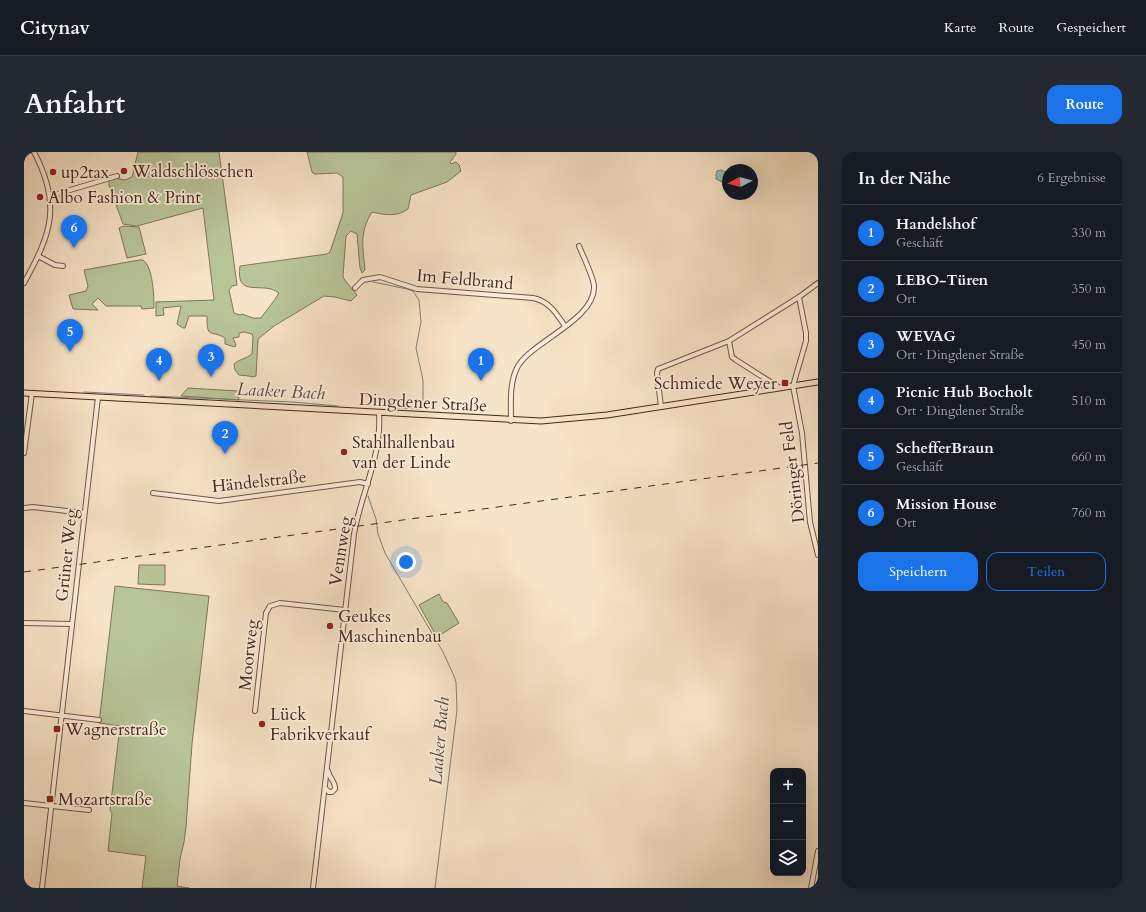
<!DOCTYPE html>
<html lang="de">
<meta charset="utf-8">
<style>
:root{--surface:#171b24;--page:#242831;--text:#f1f3f6;--muted:#9ea1a6;--line:#363941;--accent:#1a73e8}
body{margin:0;font-family:Cardo,serif;background:var(--page);color:var(--text)}
.controls{position:absolute;right:12px;bottom:12px;display:grid;overflow:hidden;border-radius:8px;box-shadow:0 4px 16px #0002}
.controls button{width:36px;height:36px;display:grid;place-items:center;padding:0;border:0;border-bottom:1px solid var(--line);background:var(--surface);color:var(--text);font:20px sans-serif}
.compass{position:absolute;left:698px;top:12px;width:36px;height:36px;border-radius:50%;background:var(--surface);box-shadow:0 4px 16px #0002;rotate:263deg}
.you{position:absolute;left:382px;top:410px;width:14px;height:14px;margin:-10px;border:3px solid #fff;border-radius:50%;background:#1a73e8;box-shadow:0 0 0 6px #1a73e833}
.badge{display:grid;place-items:center;width:26px;height:26px;border-radius:50%;background:var(--accent);color:#fff;font-size:13px;font-weight:700}
.pin{position:absolute;translate:-50% -33px;filter:drop-shadow(0 1px 2px #0008)}
.pin::after{content:'';position:absolute;top:21px;width:14px;height:12px;background:inherit;clip-path:polygon(0 0,100% 0,50% 100%)}
.list{margin:0;padding:0;list-style:none}
h2{display:flex;justify-content:space-between;align-items:center;height:52px;margin:0;padding:0 16px;font-size:17px}
h2 small{font-size:13px;font-weight:400;color:var(--muted)}
.list li{display:grid;grid-template-columns:26px 1fr auto;gap:12px;align-items:center;box-sizing:border-box;height:56px;padding:0 16px;border-top:1px solid var(--line)}
.list b{display:block;font-size:15px;white-space:nowrap}
.list p{margin:0;font-size:13px;white-space:nowrap;color:var(--muted)}
.list em{font-size:13px;font-style:normal;color:var(--muted)}
.actions{display:flex;gap:8px;padding:12px 16px}
.actions a{flex:1;padding:9px 0;border:1px solid var(--accent);border-radius:12px;text-align:center;font-size:14px;color:var(--accent)}
.actions .main{background:var(--accent);color:#fff}
.icon{flex:none;width:22px;height:22px;fill:none;stroke:currentColor;stroke-width:2;stroke-linecap:round;stroke-linejoin:round}
.map{position:relative;flex:none;width:794px;height:736px;overflow:hidden;border-radius:12px}
header{display:flex;align-items:center;gap:24px;box-sizing:border-box;height:56px;padding:0 20px;background:var(--surface);border-bottom:1px solid var(--line)}
header strong{font-size:19px}
nav{display:flex;gap:22px;margin-inline-start:auto;font-size:14px}
.intro{display:flex;align-items:center;justify-content:space-between;box-sizing:border-box;height:96px;padding:0 24px}
h1{margin:0;font-size:28px}
.button{padding:10px 18px;border-radius:12px;background:var(--accent);color:#fff;font-size:14px;font-weight:700}
main{display:flex;gap:24px;padding:0 24px}
aside{flex:1;background:var(--surface);border-radius:12px;box-shadow:0 4px 16px #0002}
.map>svg:first-child{display:block}
</style>
<header>
<strong>Citynav</strong>
<nav><a>Karte</a><a>Route</a><a>Gespeichert</a></nav>
</header>
<div class="intro"><h1>Anfahrt</h1><a class="button">Route</a></div>
<main>
<div class="map">
<svg width="794" height="736" viewBox="0 0 794 736">
<rect width="100%" height="100%" fill="#f7e3c7"/>
<filter id="stains"><feTurbulence type="fractalNoise" baseFrequency=".005" numOctaves="4"/><feColorMatrix values="0 0 0 0 .2 0 0 0 0 .09 0 0 0 0 .02 0 0 0 .5 -.17"/></filter>
<radialGradient id="worn" r=".72"><stop offset=".6" stop-color="#630" stop-opacity="0"/><stop offset="1" stop-color="#630" stop-opacity=".3"/></radialGradient>
<!-- green -->
<g fill="#b8c599" stroke="#80765a">
<path d="M114,0H195L213,133L208,134L205,138L210,161L216,163L218,162L229,166H237C243,157 250,150 255,141C239,128 211,148 216,114L303,102L306,100L319,61V25L313,21L290,22L288,20L283,0H432V2L426,10L427,12L432,10L435,13L437,19L423,30L387,43L384,57C373,65 361,63 348,60C335,81 339,95 341,118L338,121L336,116L333,82L327,79L322,84L319,124L320,127L333,143L327,149L311,145L300,144L250,174L234,187L232,224L228,225L225,224L215,223L211,218L210,212C215,207 222,207 228,202L229,185L228,182L220,180L215,181V185L209,186L212,193L211,195L201,192V186C186,177 183,188 183,164H165L161,176H159L153,172L157,154L139,156L140,163L132,164V150L190,148L179,56L113,74L99,72L85,33V25L101,28L108,25Z"/>
<path d="M99,74L115,75L122,102L103,106L95,76Z"/>
<path d="M115,108H119C129,115 130,144 130,156L118,157L117,154H82L74,146L68,152L74,158L49,157L45,143L62,139L64,134L60,118Z"/>
<path d="M164,236L214,239L215,248L157,244Z"/>
<path d="M115,413H141V433L114,432Z"/>
<path d="M91,434L185,444L168,592L162,675L160,690L156,707L153,734L165,736H118L122,704L84,699L88,661L86,658L96,574L75,571Z"/>
<path d="M415,442L419,450L423,451L435,471L413,485L395,453Z"/>
</g>
<!-- water -->
<path fill="#9ebdba" stroke="#7c817a" d="M697,18L702,20L704,19V30H698L692,27V23L693,19Z"/>
<g fill="none" stroke-linecap="round" stroke-linejoin="round">
<!-- stream -->
<g stroke="#7c817a" stroke-width="1">
<path d="M349,130L383,137L389,139L395,148L397,170L392,196L399,228V249L397,257L373,256"/>
<path d="M60,240L120,243"/>
<path d="M127,244L268,250L314,254"/>
<path d="M344,344L352,367L354,382L361,401L419,500L430,524L432,530L433,558L411,736"/>
</g>
<!-- minor casing -->
<g stroke="#745545" stroke-width="6">
<g id="minor">
<path d="M26,44L93,24"/>
<path d="M14,104L31,113L39,114"/>
<path d="M0,131C27,82 38,53 10,0"/>
<path d="M331,136L339,128L356,125L393,137L509,146C525,149 532,161 541,174"/>
<path d="M775,145L782,181V189L769,234L778,281L786,370L794,403"/>
<path d="M705,189L708,205L712,208L756,236"/>
<path d="M637,255L633,221L634,217L705,189L775,145L794,131"/>
<path d="M487,269C487,252 485,230 494,214C509,189 572,167 570,134C569,124 559,104 555,94"/>
<path d="M0,301L8,241"/>
<path d="M129,341L195,349L336,330L344,332"/>
<path d="M0,356L9,355L60,361"/>
<path d="M0,471L48,472"/>
<path d="M0,559L75,568"/>
<path d="M231,559L242,461L246,454L256,451L321,458"/>
<path d="M301,636L305,640H308L311,637C312,630 305,626 304,619"/>
<path d="M0,651L65,658"/>
<path d="M18,736L74,245"/>
<path d="M289,736L330,382C337,341 358,304 355,261"/>
<path d="M787,736L794,699"/>
</g>
</g>
<!-- major casing -->
<g stroke="#49261a" stroke-width="7">
<path id="major" d="M0,241L517,269L583,263L794,230"/>
</g>
<!-- minor -->
<use href="#minor" stroke="#faeddb" stroke-width="4"/>
<!-- major -->
<use href="#major" stroke="#f7e3c7" stroke-width="5"/>
<!-- rail -->
<path stroke="#49261a" stroke-width="1" stroke-dasharray="7 7" stroke-linecap="butt" d="M0,420L794,311"/>
</g>
<!-- markers -->
<g fill="#8f2418" stroke="#faeddb" stroke-width="1.5">
<circle cx="100" cy="19" r="4"/>
<circle cx="29" cy="20" r="4"/>
<circle cx="16" cy="45" r="4"/>
<rect x="757" y="227" width="8" height="8" rx="2"/>
<circle cx="320" cy="300" r="4"/>
<circle cx="306" cy="474" r="4"/>
<circle cx="238" cy="572" r="4"/>
<rect x="29" y="573" width="8" height="8" rx="2"/>
<rect x="22" y="643" width="8" height="8" rx="2"/>
</g>
<g text-anchor="middle" stroke-width="3.5" stroke-linejoin="round" paint-order="stroke">
<!-- poi labels -->
<g font-size="17" fill="#49261a" stroke="#faeddb" text-anchor="start">
<text x="108" y="25">Waldschlösschen</text>
<text x="37" y="26">up2tax</text>
<text x="24" y="51">Albo Fashion &amp; Print</text>
<text x="753" y="237" text-anchor="end">Schmiede Weyer</text>
<text x="328" y="296">Stahlhallenbau<tspan x="328" dy="20">van der Linde</tspan></text>
<text x="314" y="470">Geukes<tspan x="314" dy="20">Maschinenbau</tspan></text>
<text x="246" y="568">Lück<tspan x="246" dy="20">Fabrikverkauf</tspan></text>
<text x="41" y="583">Wagnerstraße</text>
<text x="34" y="653">Mozartstraße</text>
</g>
<!-- street labels -->
<g font-size="17" fill="#49261a" stroke="#faeddb">
<text transform="translate(441 127) rotate(5)" y="6">Im Feldbrand</text>
<text transform="translate(399 250) rotate(3)" y="6">Dingdener Straße</text>
<text transform="translate(768 320) rotate(-97)" y="6">Döringer Feld</text>
<text transform="translate(235 329) rotate(-6)" y="6">Händelstraße</text>
<text transform="translate(316 399) rotate(-81)" y="6">Vennweg</text>
<text transform="translate(42 403) rotate(-84)" y="6">Grüner Weg</text>
<text transform="translate(224 503) rotate(-84)" y="6">Moorweg</text>
</g>
<!-- water labels -->
<g font-size="18" font-style="italic" fill="#5e4c42" stroke="#faeddb">
<text transform="translate(257 239) rotate(3)" y="6">Laaker Bach</text>
<text transform="translate(415 589) rotate(-85)" y="6">Laaker Bach</text>
</g>
</g>
<rect width="100%" height="100%" filter="url(#stains)"/>
<rect width="100%" height="100%" fill="url(#worn)"/>
</svg>
<div class="controls">
<button>+</button>
<button>−</button>
<button><svg class="icon" aria-label="layers" viewBox="0 0 24 24"><path d="M12 4l9 5-9 5-9-5zM3 14l9 5 9-5"/></svg></button>
</div>
<svg class="compass" viewBox="-18 -18 36 36"><path d="M0-13l5 13h-10z" fill="#e53935"/><path d="M0 13l5-13h-10z" fill="#9ea1a6"/></svg>
<div class="you"></div>
<div class="pin badge" style="left:457px;top:229px">1</div>
<div class="pin badge" style="left:201px;top:302px">2</div>
<div class="pin badge" style="left:187px;top:225px">3</div>
<div class="pin badge" style="left:135px;top:229px">4</div>
<div class="pin badge" style="left:46px;top:200px">5</div>
<div class="pin badge" style="left:50px;top:96px">6</div>
</div>
<aside>
<h2>In der Nähe<small>6 Ergebnisse</small></h2>
<ul class="list">
<li><span class="badge">1</span><div><b>Handelshof</b><p>Geschäft</p></div><em>330 m</em></li>
<li><span class="badge">2</span><div><b>LEBO-Türen</b><p>Ort</p></div><em>350 m</em></li>
<li><span class="badge">3</span><div><b>WEVAG</b><p>Ort · Dingdener Straße</p></div><em>450 m</em></li>
<li><span class="badge">4</span><div><b>Picnic Hub Bocholt</b><p>Ort · Dingdener Straße</p></div><em>510 m</em></li>
<li><span class="badge">5</span><div><b>SchefferBraun</b><p>Geschäft</p></div><em>660 m</em></li>
<li><span class="badge">6</span><div><b>Mission House</b><p>Ort</p></div><em>760 m</em></li>
</ul>
<div class="actions"><a class="main">Speichern</a><a>Teilen</a></div>
</aside>
</main>
